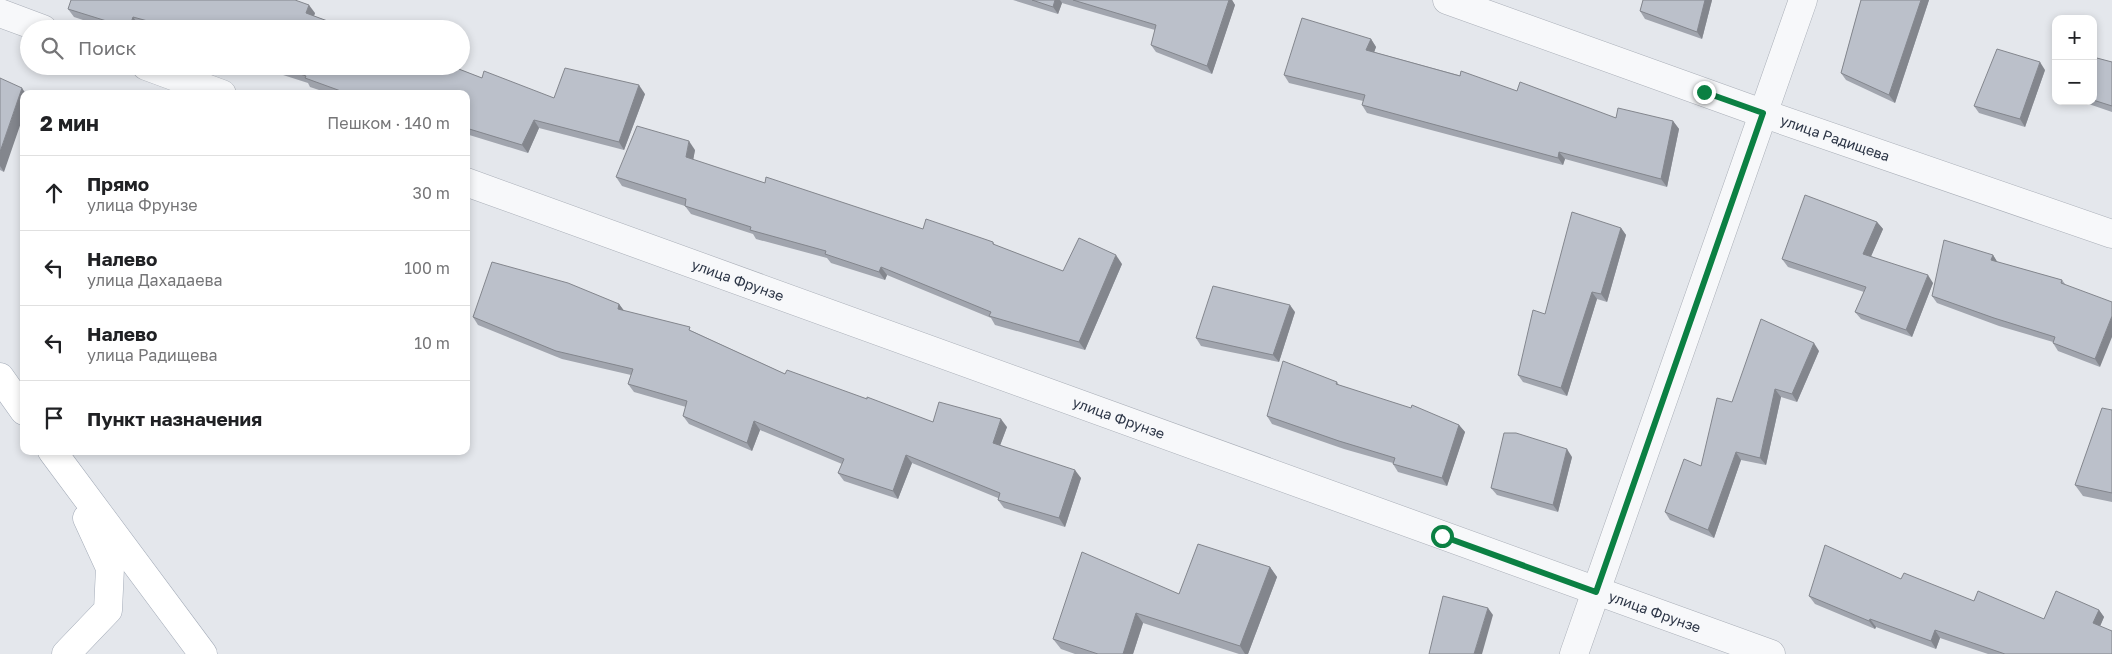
<!DOCTYPE html>
<html lang="ru">
<meta charset="utf-8">
<style>
:root{--surface:#fff;--page:#f6f6f6;--text:#202124;--muted:#757577;--line:#e0e0e0}
body{margin:0;font-family:"Golos Text",sans-serif;background:var(--page);color:var(--text)}
.controls{position:absolute;right:15px;top:15px;display:grid;overflow:hidden;border-radius:10px;box-shadow:0 2px 8px #0003}
.controls button{width:45px;height:45px;display:grid;place-items:center;padding:0;border:0;border-bottom:1px solid var(--line);background:var(--surface);color:var(--text);font:25px sans-serif}
.stop{position:absolute;width:15px;height:15px;margin:-11px;border:4px solid #0b8043;border-radius:50%;background:#fff}
.stop.end{background:#0b8043;border-color:#fff;box-shadow:0 1px 5px #0008}
.list{margin:0;padding:0;list-style:none}
h2{display:flex;justify-content:space-between;align-items:center;height:65px;margin:0;padding:0 20px;font-size:21px}
h2 small{font-size:16px;font-weight:400;color:var(--muted)}
.list li{display:grid;grid-template-columns:32px 1fr auto;gap:15px;align-items:center;box-sizing:border-box;height:75px;padding:0 20px;border-top:1px solid var(--line)}
.list b{display:block;font-size:19px;white-space:nowrap}
.list p{margin:0;font-size:16px;white-space:nowrap;color:var(--muted)}
.list em{font-size:16px;font-style:normal;color:var(--muted)}
.icon{flex:none;width:28px;height:28px;fill:none;stroke:currentColor;stroke-width:2;stroke-linecap:round;stroke-linejoin:round}
.map{position:relative;flex:none;width:2112px;height:654px;overflow:hidden}
.search{position:absolute;background:var(--surface);box-shadow:0 2px 8px #0003;left:20px;top:20px;width:450px;height:55px;display:flex;align-items:center;gap:12px;box-sizing:border-box;padding:0 18px;border-radius:28px;color:var(--muted);font-size:19px}
.panel{position:absolute;background:var(--surface);box-shadow:0 2px 8px #0003;left:20px;top:90px;width:450px;height:365px;border-radius:10px}
.map>svg:first-child{display:block}
</style>
<div class="map">
<svg width="2112" height="654" viewBox="0 0 2112 654">
<rect width="100%" height="100%" fill="#e4e7ec"/>
<g fill="none" stroke-linecap="round" stroke-linejoin="round">
<!-- minor casing -->
<g stroke="#a9aeb7" stroke-width="29">
<g id="minor">
<path id="s1" d="M1447,0L1759,112L2112,234"/>
<path d="M0,13L43,29"/>
<path d="M146,66L222,94"/>
<path id="s2" d="M466,182L1771,654"/>
<path d="M1574,654L1803,0"/>
</g>
</g>
<!-- primary casing -->
<g stroke="#a3abb8" stroke-width="29">
<g id="primary">
<path d="M0,377L24,411"/>
<path d="M52,451L203,654"/>
<path d="M66,654L108,610L110,568L87,518"/>
</g>
</g>
<!-- minor -->
<use href="#minor" stroke="#f7f8fa" stroke-width="28"/>
<!-- primary -->
<use href="#primary" stroke="#fff" stroke-width="28"/>
</g>
<!-- wall -->
<g fill="#a1a5ae">
<path d="M1013,0H1232L1235,5L1212,74L1156,52L1151,45L1155,30L1062,3L1058,14Z"/>
<path d="M1643,0H1712L1702,39L1645,19L1640,11Z"/>
<path d="M1861,0H1929L1895,103L1846,80L1841,73Z"/>
<path d="M68,9L315,13L314,16L349,29H153L139,25L137,29H110L74,17Z"/>
<path d="M1371,39L1376,47L1374,52L1616,118L1673,121L1679,129L1667,187L1565,159L1563,165L1367,113L1362,105L1363,101L1289,83L1284,75Z"/>
<path d="M2093,57L2112,62V112L2080,101H2093Z"/>
<path d="M255,66H451L482,78L554,98L645,94L624,150L539,128L528,153L466,134V94H331L310,87L308,83Z"/>
<path d="M2045,70L2025,127L1979,113L1974,106Z"/>
<path d="M0,78L4,172L0,170Z"/>
<path d="M695,150L693,160L765,183L923,229L993,242L995,245L1063,271L1122,264L1085,350L995,325L991,318L887,275L885,280L831,263L827,258L756,239L753,234L691,214L685,206L622,186L616,177Z"/>
<path d="M1877,222L1883,229L1871,256L1933,283L1912,337L1861,319L1855,312L1864,292L1788,267L1782,259Z"/>
<path d="M1621,228L1626,235L1607,302L1597,299L1567,396L1523,382L1518,375L1545,314Z"/>
<path d="M1993,255L1997,262L2062,280L2065,284L2100,367L2058,351L2053,343V342L1999,326L1937,303L1932,296Z"/>
<path d="M619,304L624,311L692,331L785,374L933,422L1007,427L1000,445L1081,478L1065,527L1004,508L998,500V498L912,463L898,499L844,481L838,473L842,464L760,430L752,451L689,424L683,416L686,407L634,392L628,384L631,375L562,359L478,325L473,317Z"/>
<path d="M1295,312L1279,362L1201,346L1196,338Z"/>
<path d="M1819,351L1797,402L1781,397L1766,465L1741,460L1714,538L1670,520L1665,512L1701,466L1732,402Z"/>
<path d="M1337,382L1339,385L1459,425L1465,432L1447,486L1398,472L1393,464V463L1344,449L1272,424L1267,416Z"/>
<path d="M2112,410V502L2083,496L2075,485Z"/>
<path d="M1572,457L1558,512L1497,495L1491,488Z"/>
<path d="M1270,567L1277,577L1248,654H1239L1143,623L1133,654H1075L1061,649L1053,639L1179,594Z"/>
<path d="M1901,579L1974,601L2044,619L2099,610L2104,617L2100,626L2112,654H1988L1940,638L1936,649L1876,627L1875,629L1815,604L1809,596Z"/>
</g>
<!-- shaded-wall -->
<g fill="#83868d">
<path d="M1055,0H1060L1062,3L1058,14L1053,7Z"/>
<path d="M1229,0H1232L1235,5L1212,74L1207,66Z"/>
<path d="M1705,0H1712L1702,39L1697,32Z"/>
<path d="M1921,0H1929L1895,103L1889,95Z"/>
<path d="M309,5L315,13L312,21L306,13Z"/>
<path d="M133,17L139,25L137,29L129,28Z"/>
<path d="M1371,39L1376,47L1372,58L1366,50Z"/>
<path d="M2040,62L2045,70L2025,127L2020,119Z"/>
<path d="M639,85L645,94L624,150L619,142Z"/>
<path d="M22,88L26,94H24V114L4,172L0,166V152Z"/>
<path d="M534,120L539,128L528,153L522,145Z"/>
<path d="M1673,121L1679,129L1667,187L1661,179Z"/>
<path d="M689,141L695,150L692,166L686,157Z"/>
<path d="M1559,152L1565,159L1563,165L1558,158Z"/>
<path d="M1877,222L1883,229L1869,261L1863,254Z"/>
<path d="M1621,228L1626,235L1607,302L1601,294Z"/>
<path d="M1116,255L1122,264L1085,350L1079,342Z"/>
<path d="M1993,255L1998,263L1991,260Z"/>
<path d="M881,267L887,275L885,280L879,272Z"/>
<path d="M1928,275L1933,283L1912,337L1906,330Z"/>
<path d="M1592,292L1597,299L1567,396L1561,388Z"/>
<path d="M619,304L625,312L618,309Z"/>
<path d="M1290,305L1295,312L1279,362L1273,355Z"/>
<path d="M2112,316V337L2100,367L2095,359Z"/>
<path d="M1814,343L1819,351L1797,402L1792,394Z"/>
<path d="M1775,389L1781,397L1766,465L1760,458Z"/>
<path d="M1001,419L1007,427L998,451L993,443Z"/>
<path d="M754,421L760,430L752,451L747,443Z"/>
<path d="M1459,425L1465,432L1447,486L1442,478Z"/>
<path d="M1567,449L1572,457L1558,512L1553,505Z"/>
<path d="M1736,452L1741,460L1714,538L1708,530Z"/>
<path d="M906,455L912,463L898,499L893,491Z"/>
<path d="M1075,470L1081,478L1065,527L1059,518Z"/>
<path d="M1270,567L1277,577L1248,654H1245L1240,646Z"/>
<path d="M1488,608L1493,615L1482,654H1474Z"/>
<path d="M2099,610L2104,617L2098,631L2093,623Z"/>
<path d="M1136,613L1143,623L1133,654H1123Z"/>
<path d="M1870,619L1876,627L1875,629L1869,621Z"/>
<path d="M1935,630L1940,638L1936,649L1931,641Z"/>
</g>
<!-- building -->
<g fill="#bbc0ca" stroke="#83868d">
<path d="M71,0H295L309,5L306,13L349,29H177L133,17L129,28L68,9Z"/>
<path d="M1032,0H1055L1053,7Z"/>
<path d="M1073,0H1229L1207,66L1151,45L1156,25Z"/>
<path d="M1643,0H1705L1697,32L1640,11Z"/>
<path d="M1861,0H1921L1889,95L1841,73Z"/>
<path d="M1302,18L1371,39L1366,50L1460,76L1461,71L1517,91L1520,82L1616,118L1618,108L1673,121L1661,179L1559,152L1558,158L1362,105L1365,95L1284,75Z"/>
<path d="M1997,49L2040,62L2020,119L1974,106Z"/>
<path d="M2093,57L2112,62V106L2093,100Z"/>
<path d="M276,66H451L482,78L484,71L554,98L565,68L639,85L619,142L534,120L522,145L466,128V94H349L305,78L306,76Z"/>
<path d="M0,78L22,88L0,152Z"/>
<path d="M637,126L689,141L686,157L765,183L766,177L923,229L926,219L993,242V244L1063,271L1079,238L1116,255L1079,342L989,316L991,312L881,267L879,272L825,254L826,251L750,230L751,227L685,206L686,199L616,177Z"/>
<path d="M1805,195L1877,222L1863,254L1928,275L1906,330L1855,312L1866,287L1782,259Z"/>
<path d="M1572,212L1621,228L1601,294L1592,292L1561,388L1518,375L1533,310L1545,314Z"/>
<path d="M1944,240L1993,255L1991,260L2062,280L2061,283L2112,302V316L2095,359L2053,343L2055,337L1994,318L1932,296Z"/>
<path d="M492,262L568,283L619,304L618,309L690,327L689,330L785,374L787,370L867,399V397L933,422L939,402L1001,419L993,443L1075,470L1059,518L998,500L1000,493L906,455L893,491L838,473L844,459L754,421L747,443L683,416L687,401L628,384L633,369L556,351L473,317Z"/>
<path d="M1213,286L1290,305L1273,355L1196,338Z"/>
<path d="M1761,319L1814,343L1792,394L1775,389L1760,458L1736,452L1708,530L1665,512L1684,459L1701,466L1717,398L1732,402Z"/>
<path d="M1283,361L1337,382L1336,384L1411,408L1412,405L1459,425L1442,478L1393,464L1395,458L1339,441L1267,416Z"/>
<path d="M2102,408L2112,410V493L2075,485Z"/>
<path d="M1504,433H1516L1567,449L1553,505L1491,488Z"/>
<path d="M1198,544L1270,567L1240,646L1136,613L1123,654H1098L1053,639L1082,552L1179,594Z"/>
<path d="M1825,545L1901,579L1904,573L1974,601L1978,591L2044,619L2056,591L2099,610L2093,623L2112,631V654H2005L1935,630L1931,641L1870,619L1869,621L1809,596Z"/>
<path d="M1443,596L1488,608L1474,654H1429Z"/>
</g>
<g fill="none" stroke-linecap="round" stroke-linejoin="round">
<!-- route -->
<path stroke="#0b8043" stroke-width="6" d="M1442,536L1596,592L1763,113L1704,92"/>
</g>
<g text-anchor="middle" stroke-width="4" stroke-linejoin="round" paint-order="stroke">
<!-- street labels -->
<g font-size="14" fill="#2b3445" stroke="#f4f6f9">
<text dy="5" stroke="none"><textPath href="#s1" startOffset="412">улица Радищева</textPath></text>
<text dy="5" stroke="none"><textPath href="#s2" startOffset="289">улица Фрунзе</textPath></text>
<text dy="5" stroke="none"><textPath href="#s2" startOffset="694">улица Фрунзе</textPath></text>
<text dy="5" stroke="none"><textPath href="#s2" startOffset="1264">улица Фрунзе</textPath></text>
</g>
</g>
</svg>
<div class="controls">
<button>+</button>
<button>−</button>
</div>
<div class="stop" style="left:1442px;top:536px"></div>
<div class="stop end" style="left:1704px;top:92px"></div>
<div class="search"><svg class="icon" aria-label="search" viewBox="0 0 24 24"><circle cx="10" cy="10" r="6"/><path d="M15 15l6 6"/></svg>Поиск</div>
<section class="panel">
<h2>2 мин<small>Пешком · 140 m</small></h2>
<ul class="list">
<li><svg class="icon" aria-label="ahead" viewBox="0 0 24 24"><path d="M12 20V5M6 11l6-6 6 6"/></svg><div><b>Прямо</b><p>улица Фрунзе</p></div><em>30 m</em></li>
<li><svg class="icon" aria-label="left" viewBox="0 0 24 24"><path d="M17 20v-9H6M10 6l-5 5 5 5"/></svg><div><b>Налево</b><p>улица Дахадаева</p></div><em>100 m</em></li>
<li><svg class="icon" aria-label="left" viewBox="0 0 24 24"><path d="M17 20v-9H6M10 6l-5 5 5 5"/></svg><div><b>Налево</b><p>улица Радищева</p></div><em>10 m</em></li>
<li><svg class="icon" aria-label="arrive" viewBox="0 0 24 24"><path d="M6 21V4h12l-3 4 3 4H6"/></svg><div><b>Пункт назначения</b></div></li>
</ul>
</section>
</div>
